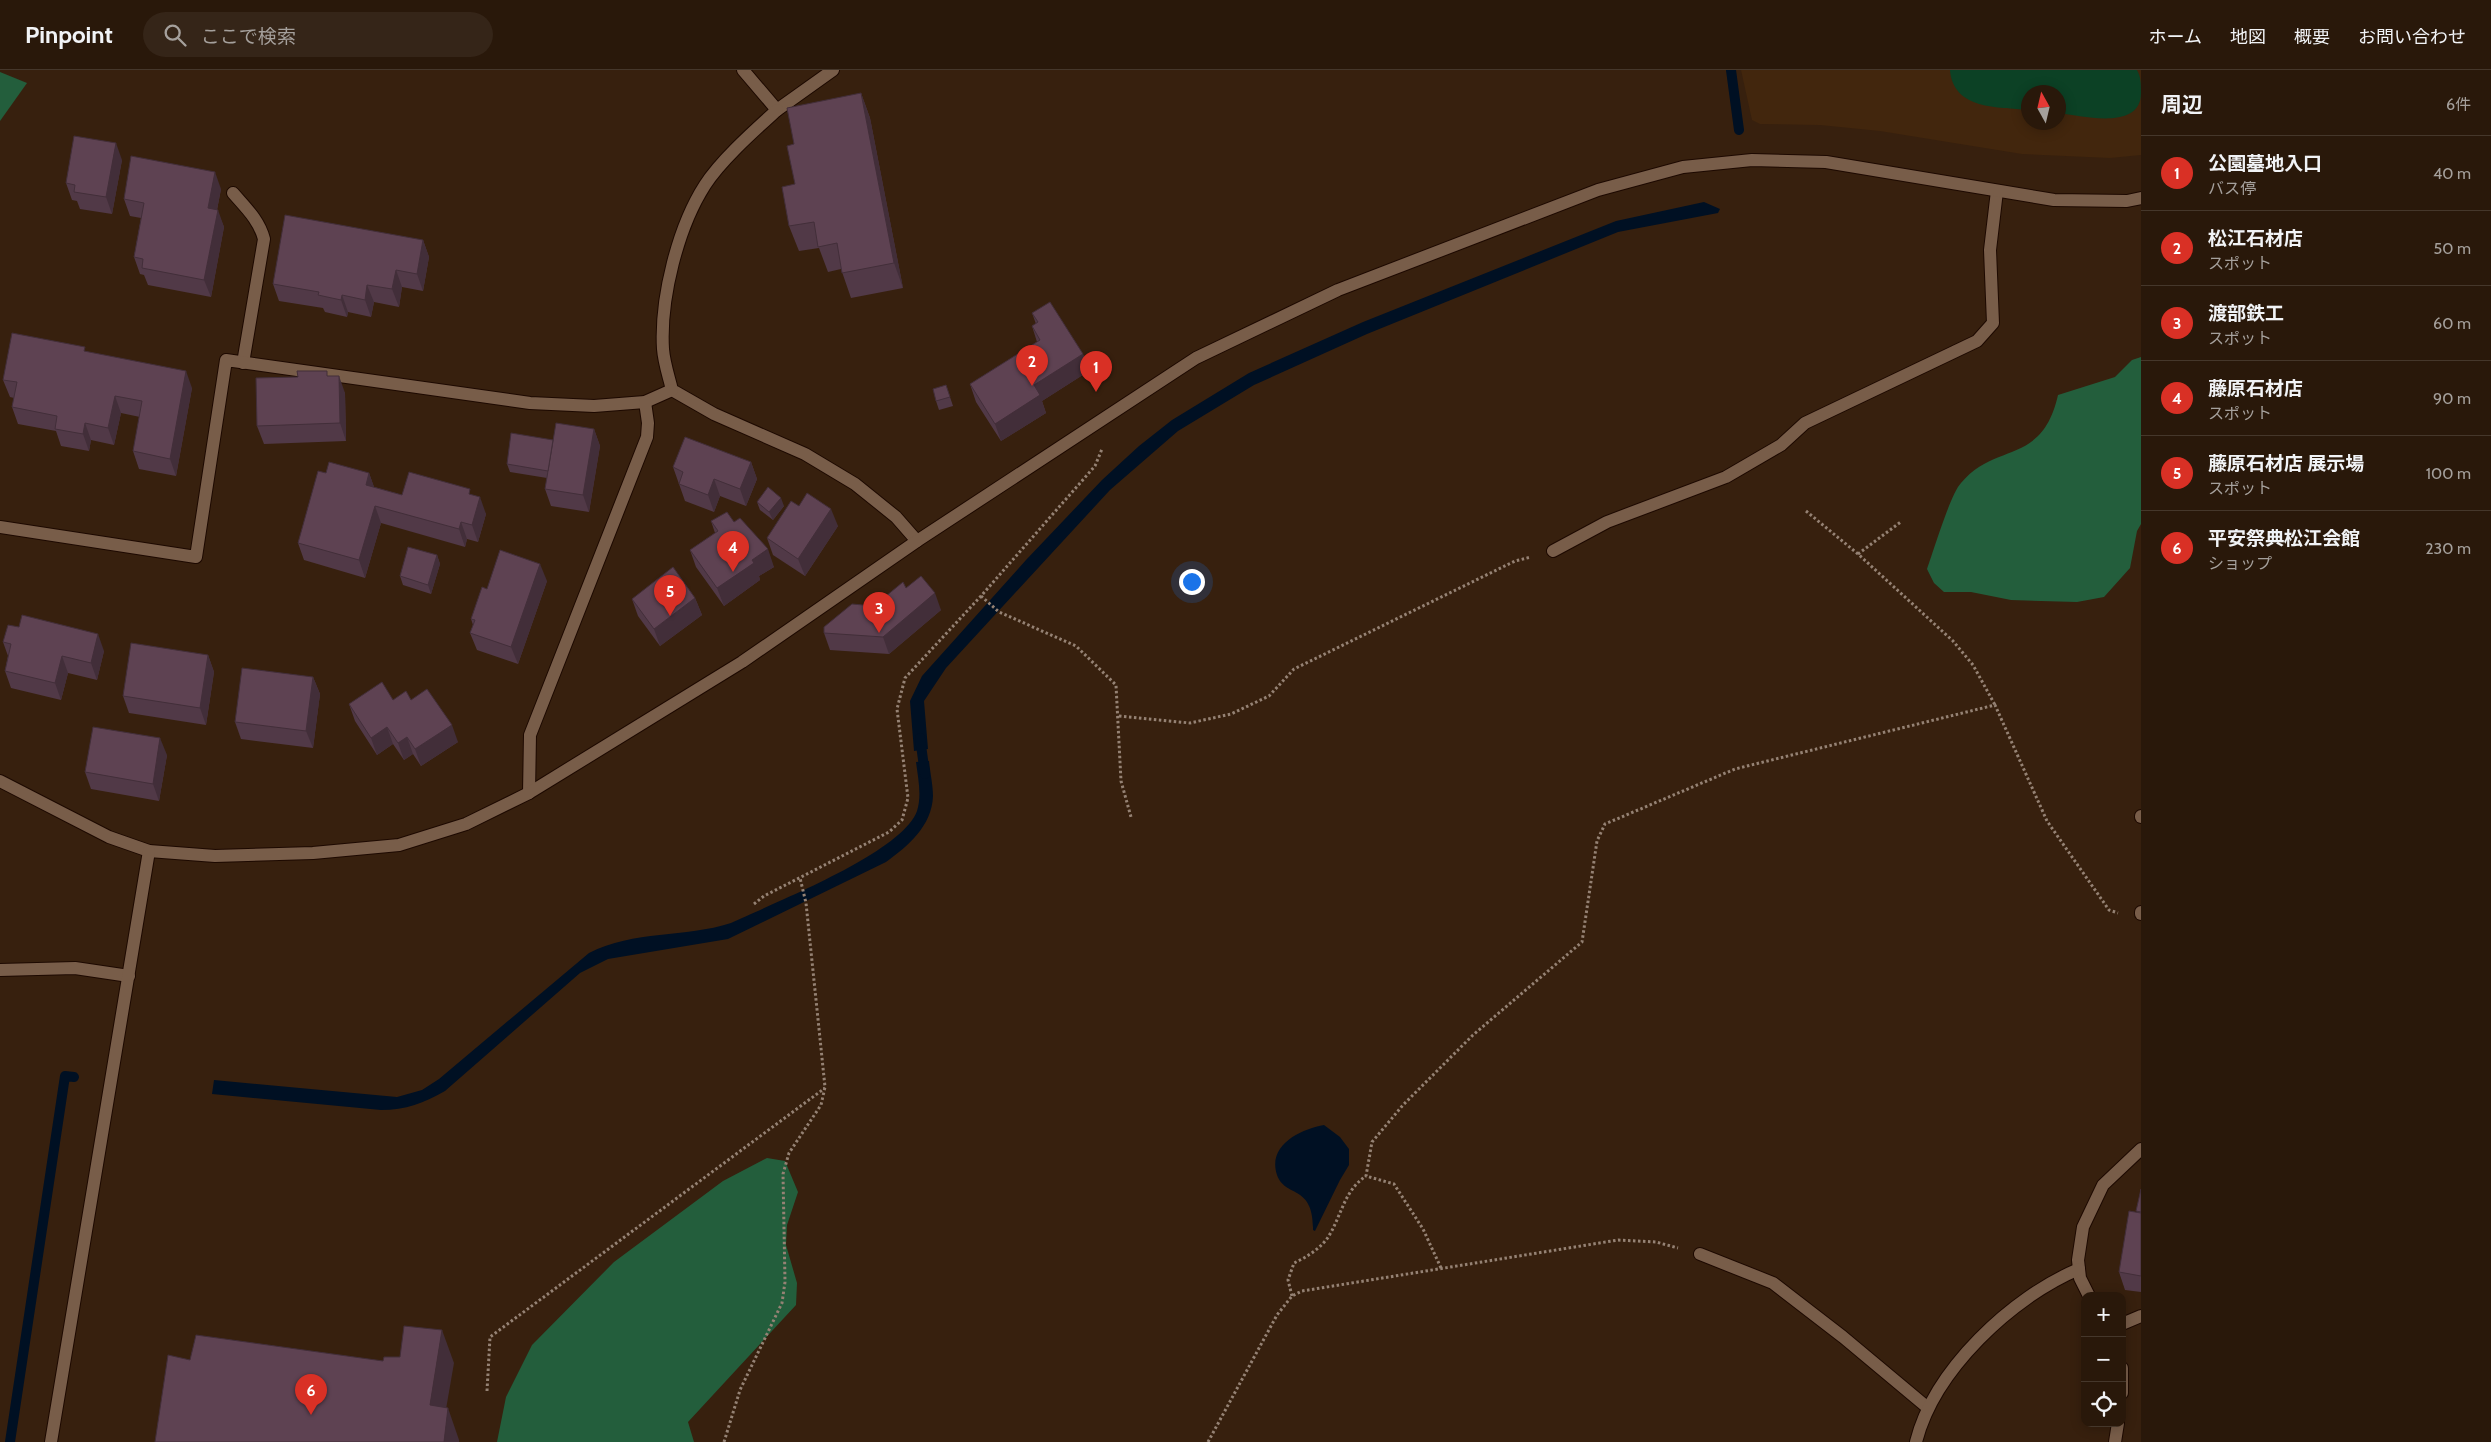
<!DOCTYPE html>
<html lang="ja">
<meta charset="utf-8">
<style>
:root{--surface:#29180a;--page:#352518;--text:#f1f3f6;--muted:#a5a09c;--line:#45372b;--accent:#d93025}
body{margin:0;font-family:Cabin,"Noto Sans JP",sans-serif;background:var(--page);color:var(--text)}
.controls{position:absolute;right:15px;bottom:15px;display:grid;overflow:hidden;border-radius:10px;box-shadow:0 2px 12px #0003}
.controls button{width:45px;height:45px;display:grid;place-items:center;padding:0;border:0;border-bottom:1px solid var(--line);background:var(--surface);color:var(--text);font:25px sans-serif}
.compass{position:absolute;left:2021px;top:15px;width:45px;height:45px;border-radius:50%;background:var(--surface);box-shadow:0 2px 12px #0003;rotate:352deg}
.you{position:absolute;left:1191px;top:511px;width:18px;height:18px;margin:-12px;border:4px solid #fff;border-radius:50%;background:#1a73e8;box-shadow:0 0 0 8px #1a73e833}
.badge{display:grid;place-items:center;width:32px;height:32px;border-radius:50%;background:var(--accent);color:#fff;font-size:16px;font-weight:700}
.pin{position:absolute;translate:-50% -41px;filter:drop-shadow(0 1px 2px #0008)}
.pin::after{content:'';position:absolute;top:26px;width:18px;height:15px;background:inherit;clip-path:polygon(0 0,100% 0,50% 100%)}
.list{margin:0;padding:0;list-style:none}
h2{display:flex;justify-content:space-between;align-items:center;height:65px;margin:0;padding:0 20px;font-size:21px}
h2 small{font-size:16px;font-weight:400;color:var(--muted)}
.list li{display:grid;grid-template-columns:32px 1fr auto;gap:15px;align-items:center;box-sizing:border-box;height:75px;padding:0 20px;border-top:1px solid var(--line)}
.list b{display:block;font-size:19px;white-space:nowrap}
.list p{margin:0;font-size:16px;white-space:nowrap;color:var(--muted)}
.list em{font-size:16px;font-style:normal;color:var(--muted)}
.icon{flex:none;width:28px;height:28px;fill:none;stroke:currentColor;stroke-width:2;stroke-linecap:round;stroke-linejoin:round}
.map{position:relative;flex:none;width:2141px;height:1372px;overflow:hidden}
header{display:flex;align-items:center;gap:30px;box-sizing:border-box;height:70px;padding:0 25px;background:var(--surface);border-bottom:1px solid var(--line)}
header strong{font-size:24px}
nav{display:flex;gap:28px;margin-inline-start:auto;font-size:18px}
.search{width:350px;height:45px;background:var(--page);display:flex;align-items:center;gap:12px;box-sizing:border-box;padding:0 18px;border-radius:28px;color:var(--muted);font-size:19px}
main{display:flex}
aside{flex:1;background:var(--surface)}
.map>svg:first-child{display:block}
</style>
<header>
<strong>Pinpoint</strong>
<div class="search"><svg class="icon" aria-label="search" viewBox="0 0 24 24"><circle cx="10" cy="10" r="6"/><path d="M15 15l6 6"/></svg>ここで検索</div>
<nav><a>ホーム</a><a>地図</a><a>概要</a><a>お問い合わせ</a></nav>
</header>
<main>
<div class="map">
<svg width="2141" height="1372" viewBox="0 0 2141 1372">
<rect width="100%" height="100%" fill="#37200e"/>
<!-- built -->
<path fill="#42260d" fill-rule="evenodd" d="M1741,0H2141V85L2110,88L2022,84L1880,61L1820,55L1760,54L1752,50ZM2028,22H2058V52H2028Z"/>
<!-- green -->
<path fill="#0c4125" d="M1950,0H2137C2141,7 2141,14 2141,23C2141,61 2082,46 2059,43L2058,22H2028V40C1999,37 1953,40 1950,0Z"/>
<!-- forest -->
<g fill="#235e3c">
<path d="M0,2L27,13L0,51Z"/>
<path d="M2141,287V454L2137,461L2130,498L2104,527L2077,532L2011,530L1971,522H1944L1934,513L1927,499C1934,480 1950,425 1961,413C1996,371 2042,396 2058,325L2115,307L2132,290Z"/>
<path d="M767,1088L785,1091L798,1122L787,1155L786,1175L797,1213L796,1235L688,1352L694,1372H497L506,1327L532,1275L614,1192L723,1111Z"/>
</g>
<!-- water -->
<g fill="#001023">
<path d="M1704,132L1720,139L1718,143L1618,162L1367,264L1254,315L1178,361L1110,420L946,598L924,631L928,679L914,681L910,631L922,606L1026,490L1102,410L1139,376L1172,350L1249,303L1363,252L1616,151Z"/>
<path d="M929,691C930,702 933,715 933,726C932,756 908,776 886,792L728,869L608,889L580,903L445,1021C424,1033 406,1040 381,1040L212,1024L214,1010L397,1027L422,1020L439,1009L589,883C634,860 685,868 731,853C773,833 902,783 917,741C922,725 918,708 916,692Z"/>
<path d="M1324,1055L1340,1067L1349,1079V1095L1340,1110L1315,1161L1313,1160C1314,1114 1285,1128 1277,1105C1267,1075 1301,1059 1324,1055Z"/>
</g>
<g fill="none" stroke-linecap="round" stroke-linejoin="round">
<!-- stream -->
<g stroke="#001023" stroke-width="10">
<path d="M1731,0L1739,60"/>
<path d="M920,668L925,704"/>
<path d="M10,1372L65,1006L74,1007"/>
</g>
<!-- service casing -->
<g stroke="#1d0900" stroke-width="14">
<g id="service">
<path d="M233,123C246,138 259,150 264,169L243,293"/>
<path d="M2141,746V747"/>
<path d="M2141,842V844"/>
</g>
</g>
<!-- minor casing -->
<g stroke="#1d0900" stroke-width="14">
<g id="minor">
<path d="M743,0L777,40L833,0"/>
<path d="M777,40C755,60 721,90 705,115C678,157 660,228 663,279C664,293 669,307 672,320L714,344L805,384L855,414L896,447L917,471"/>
<path d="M0,457L196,487L226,290L530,333L594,336L645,332L672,320"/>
<path d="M1553,481L1607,452L1726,407L1781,375L1805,353L1977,271L1993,253L1990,180L1997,121"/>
<path d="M529,723L530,665L647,367L648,353L645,332"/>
<path d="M0,900L75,898L129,906"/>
<path d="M1700,1184L1773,1213L1843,1267L1928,1338"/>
<path d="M2089,1226L2080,1208L2078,1190L2083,1157L2103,1115L2141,1079"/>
<path d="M2122,1254L2141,1246"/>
<path d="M2122,1298V1323"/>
<path d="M1916,1372C1934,1300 2012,1227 2079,1199"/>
<path d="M2115,1372L2118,1353"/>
</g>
</g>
<!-- tertiary casing -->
<g stroke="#1d0900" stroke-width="14">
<g id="tertiary">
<path d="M0,711L109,767L149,781L215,786L313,783L399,775L466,754L529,723L742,592L917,471L1196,288L1338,220L1598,120L1683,97L1752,90L1826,92L2054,130L2127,131L2141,128"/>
<path d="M51,1372L149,781"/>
</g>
</g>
<!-- path -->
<g stroke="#958274" stroke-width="3" stroke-dasharray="2.5 2.5" stroke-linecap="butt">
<path d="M1806,441L1858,484L1953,571L1973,595L1995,635"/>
<path d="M1858,484L1902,451"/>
<path d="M981,526L999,542L1076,576L1116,615L1121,711L1131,747"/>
<path d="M1119,646L1190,653L1231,644L1269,626L1294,599L1515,491L1531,487"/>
<path d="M754,834L764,826L889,762L902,750L908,728L897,639L905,608L981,526L1095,396L1102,379"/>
<path d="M1441,1198L1423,1159L1394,1114L1366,1106L1372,1072L1403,1035L1473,965L1582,872L1597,771L1605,754L1735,699L1995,635L2047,751L2109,840L2118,843"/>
<path d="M1292,1226L1288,1210L1294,1193C1307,1187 1323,1177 1330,1164C1342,1143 1345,1120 1366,1106"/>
<path d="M487,1321L490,1267L825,1018"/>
<path d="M724,1372L740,1320L782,1233L785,1212L783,1104L789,1083L821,1035L825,1017L806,833L800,808"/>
<path d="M1208,1372L1277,1245L1292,1226L1302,1221L1618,1170L1656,1172L1678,1178"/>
</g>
<!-- service -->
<use href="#service" stroke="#785d49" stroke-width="12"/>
<!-- minor -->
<use href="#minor" stroke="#785d49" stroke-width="12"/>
<!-- tertiary -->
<use href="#tertiary" stroke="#785d49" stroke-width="12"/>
</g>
<!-- wall -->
<g fill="#513947">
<path d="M861,23L870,48L903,218L851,228L841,199L828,202L819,178L799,181L789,156L795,114L794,74Z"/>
<path d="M122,90L112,144L80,139L77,131L72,130L66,113Z"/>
<path d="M221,119L217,140L224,157L211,227L148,215L144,205L140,204L134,187L141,148L130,146L124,129Z"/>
<path d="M423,170L429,187L423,221L402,217L399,237L374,232L371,247L348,242L347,247L325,242L323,238L279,231L273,214Z"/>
<path d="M1032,243L1083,284L1089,301L1042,331L1046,343L1001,371L976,332L970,314L1037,272L1032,256L1036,254Z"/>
<path d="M87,282L192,318L176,406L139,399L133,381L140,347L121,343L114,375L91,370L89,381L61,376L56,361L18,354L12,337L14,328L10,327L3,310Z"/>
<path d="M329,306L345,323L346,371L264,374L257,356Z"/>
<path d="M946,315L953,336L939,340L936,331Z"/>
<path d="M594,359L600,376L589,442L551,436L545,419L547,408L510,402L507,394L553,370Z"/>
<path d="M751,392L757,409L746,436L720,426L714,442L685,431L673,397Z"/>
<path d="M326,403H369L374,417L402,425H472L486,444L478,472L467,469L465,477L381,453L365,508L304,490L298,473Z"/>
<path d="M757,432L784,436L773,450L760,440Z"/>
<path d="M799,436L838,456L805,506L773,485L767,468Z"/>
<path d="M711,451L734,452L774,497L759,506L760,510L724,536L696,497L690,480L715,463Z"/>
<path d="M437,485L440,494L431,524L403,515L400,506Z"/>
<path d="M547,511L518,594L477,580L470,563L473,555L471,549L487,519Z"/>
<path d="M906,518L941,540L889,584L830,580L824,563Z"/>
<path d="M695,528L702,545L660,576L638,546L632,529Z"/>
<path d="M3,572L104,581L97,610L68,603L61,630L11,618L5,601L8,586Z"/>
<path d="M208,585L214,602L206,655L129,643L123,626Z"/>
<path d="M313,607L320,624L313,678L241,669L235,652Z"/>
<path d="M393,630L458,672L421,696L413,684L404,690L393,674L377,685L355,651L349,634Z"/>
<path d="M167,685L159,731L91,719L85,702Z"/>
<path d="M2141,1119V1222L2125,1220L2119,1202L2137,1142Z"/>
</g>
<!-- shaded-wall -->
<g fill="#422e39">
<path d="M861,23L870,48L903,218L894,193Z"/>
<path d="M116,73L122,90L112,144L106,127Z"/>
<path d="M215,102L221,119L214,155L208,138Z"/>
<path d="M218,140L224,157L211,227L204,210Z"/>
<path d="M423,170L429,187L423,221L417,204Z"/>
<path d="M396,200L402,217L399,237L392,219Z"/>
<path d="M367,215L374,232L371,247L365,230Z"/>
<path d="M342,225L348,242L347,247L341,230Z"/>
<path d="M1083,284L1089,301L1042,331L1046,343L1001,371L995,354L1034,315Z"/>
<path d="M186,301L192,318L176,406L170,389Z"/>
<path d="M339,306L345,323L346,371L340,353Z"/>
<path d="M115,326L121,343L114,375L108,358Z"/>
<path d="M85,353L91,370L89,381L83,364Z"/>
<path d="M594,359L600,376L589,442L583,425Z"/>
<path d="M751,392L757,409L746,436L740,419Z"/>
<path d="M369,403L375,420L366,415Z"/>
<path d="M714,409L720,426L714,442L708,425Z"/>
<path d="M480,427L486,444L478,472L472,455Z"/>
<path d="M781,428L784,436L773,450L769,442Z"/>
<path d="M375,436L381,453L365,508L359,490Z"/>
<path d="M831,439L838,456L805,506L798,489Z"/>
<path d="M461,452L467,469L465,477L459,459Z"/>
<path d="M768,479L774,497L759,506L760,510L724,536L717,518L752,490Z"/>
<path d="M437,485L440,494L431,524L428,515Z"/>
<path d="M540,494L547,511L518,594L511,577Z"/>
<path d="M935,523L941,540L889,584L883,567Z"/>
<path d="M695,528L702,545L660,576L654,559Z"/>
<path d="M98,564L104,581L97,610L91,593Z"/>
<path d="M208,585L214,602L206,655L200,638Z"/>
<path d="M62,586L68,603L61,630L55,613Z"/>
<path d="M313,607L320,624L313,678L306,661Z"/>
<path d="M452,655L458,672L421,696L415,679Z"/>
<path d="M387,657L393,674L377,685L371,668Z"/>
<path d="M407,667L413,684L404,690L398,673Z"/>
<path d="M160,668L167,685L159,731L153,714Z"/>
<path d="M442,1260L454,1293L441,1368L430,1335Z"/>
<path d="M448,1338L459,1370V1372H444Z"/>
</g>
<!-- building -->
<g fill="#5e4252" stroke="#422e39">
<path d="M861,23L894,193L842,203L837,173L818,177L814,152L789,156L782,117L795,114L787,76L794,74L787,38Z"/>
<path d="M74,66L116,73L106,127L74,122L75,115L66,113Z"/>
<path d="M131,86L215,102L208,138L218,140L204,210L142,198L143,189L134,187L144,133L124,129Z"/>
<path d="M285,145L423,170L417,204L396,200L392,219L367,215L365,230L342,225L341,230L318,225L319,222L273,214Z"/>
<path d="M1050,232L1083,284L1034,315L1040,325L995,354L970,314L1040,270L1032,256L1038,252L1032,243Z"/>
<path d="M12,263L85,277L84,281L186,301L170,389L133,381L142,331L115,326L108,358L85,353L83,364L55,359L57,346L12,337L17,312L3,310Z"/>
<path d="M297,301H327V306H339L340,353L257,356L256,308L298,307Z"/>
<path d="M946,315L950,327L936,331L933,319Z"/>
<path d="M556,353L594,359L583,425L545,419Z"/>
<path d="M511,363L553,370L548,401L507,394Z"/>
<path d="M685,367L751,392L740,419L714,409L708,425L679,414L683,402L673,397Z"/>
<path d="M329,392L369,403L366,415L402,425L409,402L470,419L469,424L480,427L472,455L461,452L459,459L375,436L359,490L298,473L318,401L326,403Z"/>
<path d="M768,417L781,428L769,442L757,432Z"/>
<path d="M807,423L831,439L798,489L767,468L791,431L799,436Z"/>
<path d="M727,442L734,452L740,448L768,479L752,490L754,493L717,518L690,480L718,461L711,451Z"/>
<path d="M408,477L437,485L428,515L400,506Z"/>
<path d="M500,480L540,494L511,577L470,563L475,550L471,549L482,517L487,519Z"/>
<path d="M673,497L695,528L654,559L632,529Z"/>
<path d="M921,506L935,523L883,567L824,563V557L852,534L874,536L903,512L906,518Z"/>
<path d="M22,545L98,564L91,593L62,586L55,613L5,601L11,574L3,572L8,555L19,557Z"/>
<path d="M131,573L208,585L200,638L123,626Z"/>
<path d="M242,598L313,607L306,661L235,652Z"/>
<path d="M382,612L393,630L406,621L411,630L427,619L452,655L415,679L407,667L398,673L387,657L371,668L349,634Z"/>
<path d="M93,657L160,668L153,714L85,702Z"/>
<path d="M2141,1119V1142L2136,1141Z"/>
<path d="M2129,1141L2141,1143V1206L2119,1202Z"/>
<path d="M404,1256L442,1260L430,1335L448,1338L444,1372H155L168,1285L190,1290L196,1265L383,1291L384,1287H400Z"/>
</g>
</svg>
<div class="controls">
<button>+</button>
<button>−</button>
<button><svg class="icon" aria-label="locate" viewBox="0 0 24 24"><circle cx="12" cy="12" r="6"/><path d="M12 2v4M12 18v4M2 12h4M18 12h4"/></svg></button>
</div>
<svg class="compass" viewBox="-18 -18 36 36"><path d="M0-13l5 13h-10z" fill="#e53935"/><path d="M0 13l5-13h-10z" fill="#a5a09c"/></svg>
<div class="you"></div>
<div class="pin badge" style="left:1096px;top:322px">1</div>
<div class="pin badge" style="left:1032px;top:316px">2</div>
<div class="pin badge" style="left:879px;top:563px">3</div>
<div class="pin badge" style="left:733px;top:502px">4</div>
<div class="pin badge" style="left:670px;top:546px">5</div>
<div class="pin badge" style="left:311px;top:1345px">6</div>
</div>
<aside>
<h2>周辺<small>6件</small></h2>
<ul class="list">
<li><span class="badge">1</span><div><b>公園墓地入口</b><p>バス停</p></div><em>40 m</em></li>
<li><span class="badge">2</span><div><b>松江石材店</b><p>スポット</p></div><em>50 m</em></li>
<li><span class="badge">3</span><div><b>渡部鉄工</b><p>スポット</p></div><em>60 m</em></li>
<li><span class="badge">4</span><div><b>藤原石材店</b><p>スポット</p></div><em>90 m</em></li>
<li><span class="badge">5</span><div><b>藤原石材店 展示場</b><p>スポット</p></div><em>100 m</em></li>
<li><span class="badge">6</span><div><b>平安祭典松江会館</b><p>ショップ</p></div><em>230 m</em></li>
</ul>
</aside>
</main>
